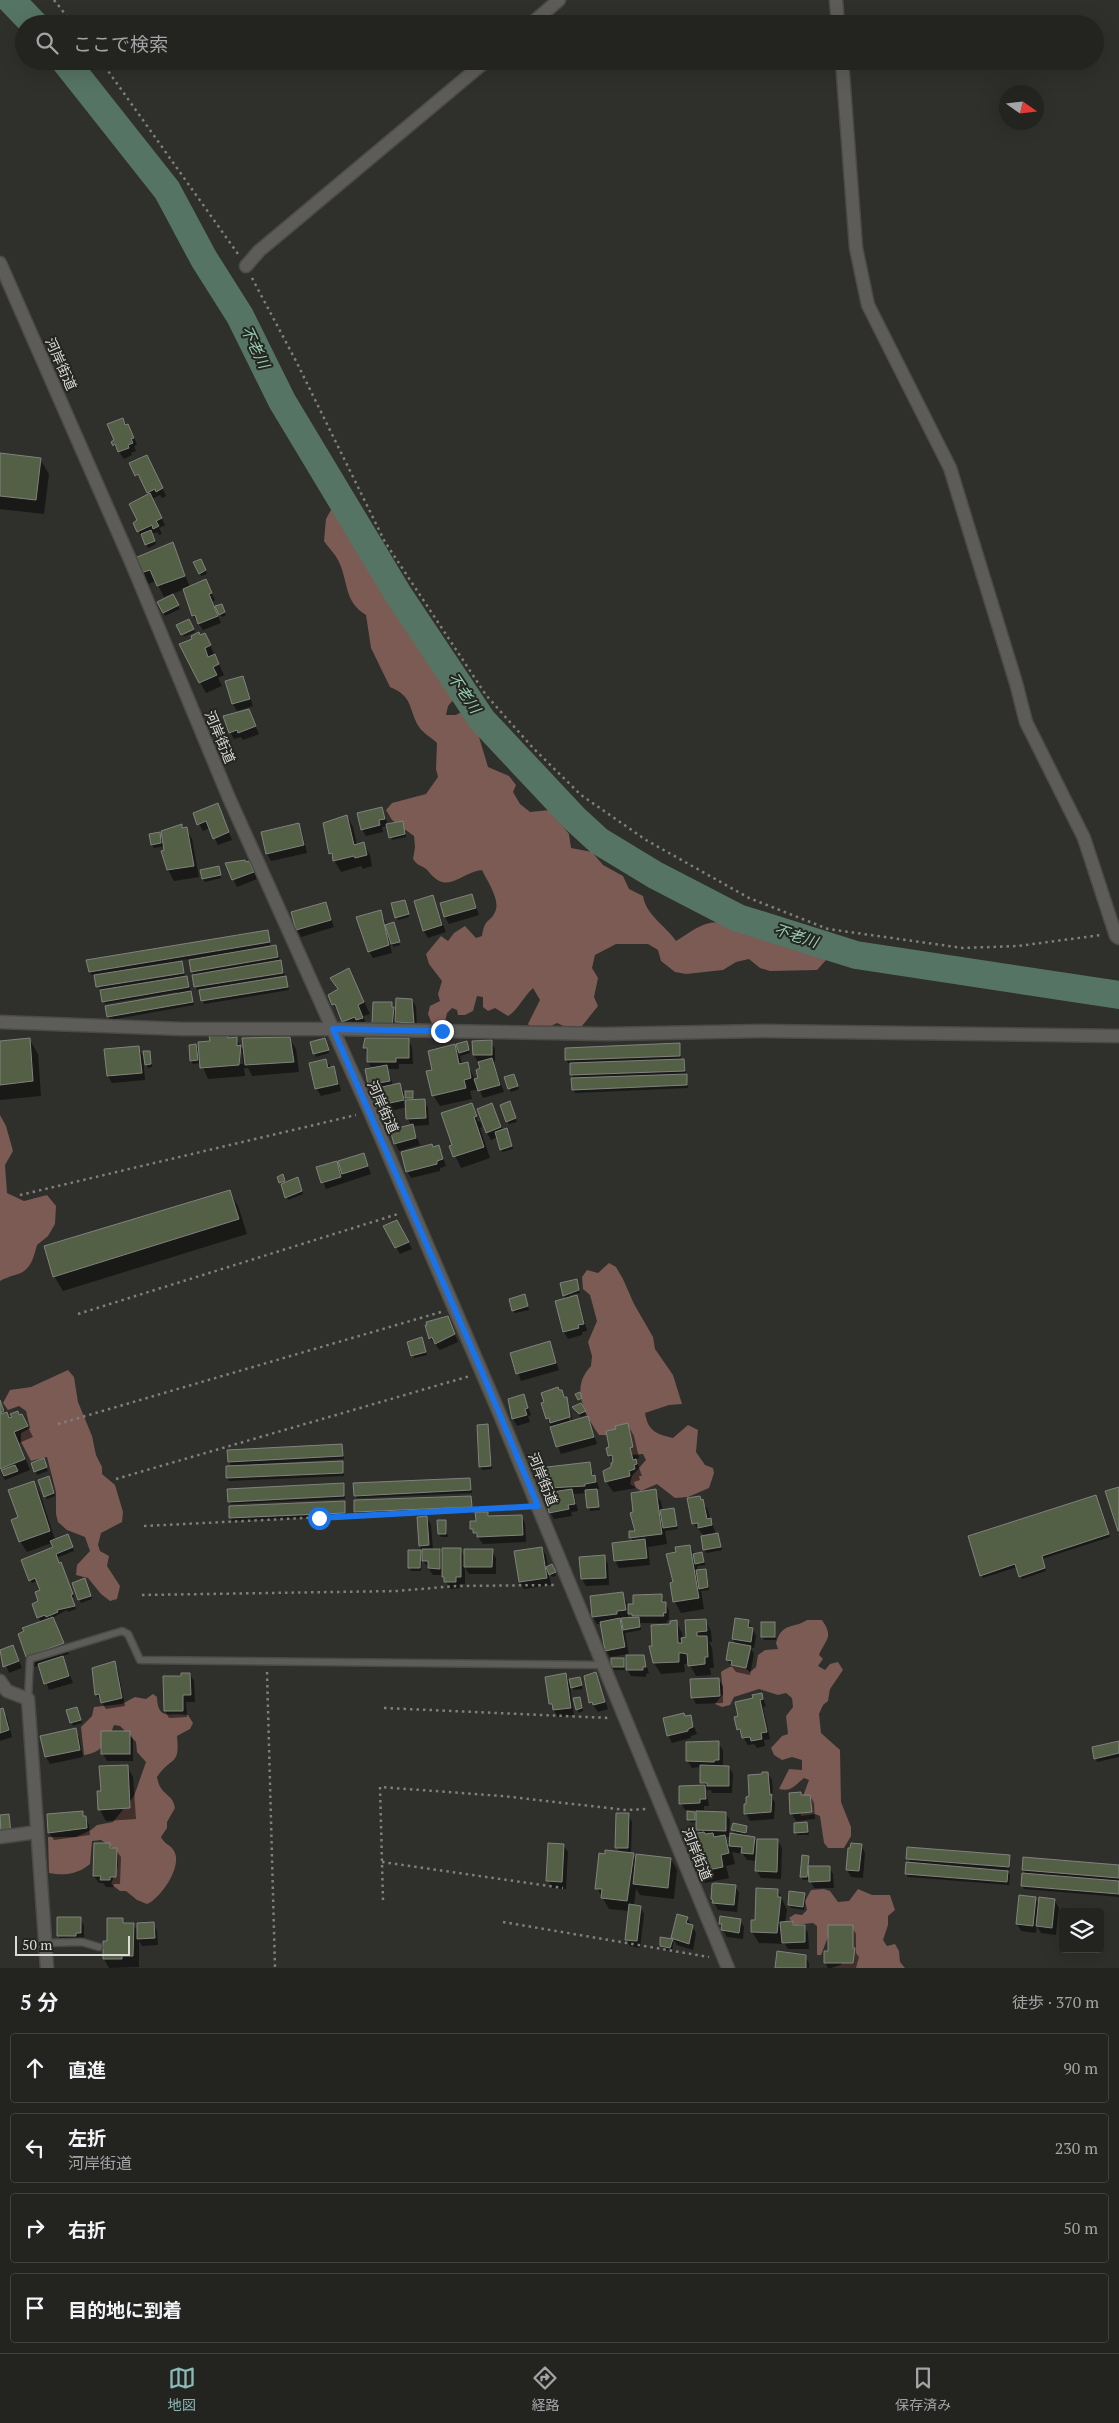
<!DOCTYPE html>
<html lang="ja">
<meta charset="utf-8">
<style>
:root{--surface:#232320;--page:#2f2f2d;--text:#f1f3f6;--muted:#a3a4a5;--line:#40403e;--accent:#8bbbb9}
body{margin:0;font-family:"PT Serif","Noto Sans JP",serif;background:var(--page);color:var(--text)}
.controls{position:absolute;right:15px;bottom:15px;display:grid;overflow:hidden;border-radius:5px;box-shadow:0 5px 20px #0002}
.controls button{width:45px;height:45px;display:grid;place-items:center;padding:0;border:0;border-bottom:1px solid var(--line);background:var(--surface);color:var(--text);font:25px sans-serif}
.compass{position:absolute;left:999px;top:85px;width:45px;height:45px;border-radius:50%;background:var(--surface);box-shadow:0 5px 20px #0002;rotate:104deg}
.scale{position:absolute;left:15px;bottom:12px;width:115px;box-sizing:border-box;padding-left:5px;border:2px solid #dadad7;border-top:0;font-size:14px;line-height:18px;white-space:nowrap;color:#dadad7;-webkit-text-stroke:4px #252522;paint-order:stroke}
.stop{position:absolute;width:15px;height:15px;margin:-11px;border:4px solid #1a73e8;border-radius:50%;background:#fff}
.stop.end{background:#1a73e8;border-color:#fff;box-shadow:0 1px 5px #0008}
.list{margin:0;padding:0;list-style:none}
h2{display:flex;justify-content:space-between;align-items:center;height:65px;margin:0;padding:0 20px;font-size:21px}
h2 small{font-size:16px;font-weight:400;color:var(--muted)}
.list li{display:grid;grid-template-columns:32px 1fr auto;gap:15px;align-items:center;box-sizing:border-box;height:70px;margin:0 10px 10px;padding:0 10px;border:1px solid var(--line);border-radius:5px}
.list b{display:block;font-size:19px;white-space:nowrap}
.list p{margin:0;font-size:16px;white-space:nowrap;color:var(--muted)}
.list em{font-size:16px;font-style:normal;color:var(--muted)}
.icon{flex:none;width:28px;height:28px;fill:none;stroke:currentColor;stroke-width:2;stroke-linecap:round;stroke-linejoin:round}
.map{position:relative;flex:none;width:1119px;height:1968px;overflow:hidden}
.search{position:absolute;background:var(--surface);box-shadow:0 5px 20px #0002;left:15px;right:15px;top:15px;height:55px;display:flex;align-items:center;gap:12px;box-sizing:border-box;padding:0 18px;border-radius:28px;color:var(--muted);font-size:19px}
.sheet{height:385px;background:var(--surface)}
nav{display:flex;justify-content:space-around;align-items:center;box-sizing:border-box;height:70px;border-top:1px solid var(--line);background:var(--surface);font-size:14px;color:var(--muted)}
nav a{display:grid;justify-items:center;gap:2px}
nav .on{color:var(--accent)}
.map>svg:first-child{display:block}
</style>
<div class="map">
<svg width="1119" height="1968" viewBox="0 0 1119 1968">
<rect width="100%" height="100%" fill="#2f2f2b"/>
<!-- forest -->
<g fill="#7c5b54">
<path d="M332,508L342,517L373,565L383,586L400,612L423,638L425,648L449,683L455,698L448,706L446,715H456L465,710L476,727L488,767L509,776L516,785L513,792L520,804L530,812L550,810L569,834L571,848L592,852L603,865L623,876L629,889L643,896C646,915 665,925 676,941C697,928 714,912 737,931L750,929L763,918L772,920L780,936L789,939L800,933L813,938L814,948L826,960L817,970L770,971L760,968L749,959L736,962L723,970L686,974L675,972L661,961L658,950L648,944H616L595,955L592,968L598,978L594,997L598,1006L582,1026L570,1029L557,1023L547,1028H531L528,1024L540,1000L533,988C523,997 519,1009 508,1016L495,1008L488,1011L483,1007V997L477,996L473,1011L465,1015H458L457,1010L452,1008L447,1013L445,1022L432,1024L428,1014L430,1006L440,1001L438,994L442,981L429,964L426,954L441,936L448,941L454,933L465,926L476,938L482,936C485,917 490,923 495,912C501,900 487,881 482,870C459,873 448,896 428,871C423,865 418,867 413,859L415,847L414,836L392,820L386,810L392,803L426,794L438,777L436,769L437,743C432,738 423,733 419,727C408,709 414,697 390,687L371,648L366,615C343,601 349,581 338,560C335,554 328,547 324,541L326,519Z"/>
<path d="M0,1115L6,1126L13,1151L5,1165L7,1193L24,1201L47,1195L56,1206L55,1224L48,1236L37,1245C33,1259 31,1271 15,1275C9,1277 5,1278 0,1281Z"/>
<path d="M609,1263L616,1267L623,1279L634,1304L653,1337L655,1349L673,1375L682,1404L669,1405L645,1413C648,1431 656,1434 673,1438L688,1425L698,1430L696,1452L705,1465L713,1468L714,1473L709,1488L688,1497L675,1498L657,1484L641,1491L630,1484L632,1476L646,1460L643,1454L632,1455C624,1441 615,1434 599,1435C584,1413 570,1388 591,1366L592,1356L588,1342L597,1321L590,1295L583,1289L582,1277L587,1270L598,1273Z"/>
<path d="M68,1370L74,1377L78,1402L92,1436L96,1455L102,1467V1474L115,1485L123,1512L122,1522L101,1533L98,1545L100,1551L109,1556L107,1566L120,1586L117,1599L110,1601L101,1594L88,1578L76,1575L77,1565L90,1551L85,1537L67,1530L58,1522L56,1514V1492L47,1457L31,1461L21,1442V1433L30,1428L26,1411L19,1406L8,1410L3,1403L10,1390L31,1387Z"/>
<path d="M807,1620H822C834,1638 826,1638 819,1655L823,1659L818,1666L825,1670L830,1664L838,1662L843,1670L830,1689L828,1701L823,1705L819,1714L821,1733L840,1750L841,1802L851,1827V1836L844,1848H828L824,1843L820,1816L815,1814L801,1816L799,1807L809,1780L804,1778C795,1785 792,1792 779,1789L789,1769L802,1770V1760L792,1757L782,1760L774,1755L771,1748L782,1736L788,1734L786,1716L793,1707L792,1698L786,1693L778,1695L759,1689L734,1697L730,1705L722,1707L715,1704L723,1694L721,1672C732,1665 740,1662 750,1672L756,1667L758,1655L765,1650L778,1649L776,1643C782,1622 793,1629 807,1620Z"/>
<path d="M153,1694L157,1697C158,1722 171,1712 188,1715L193,1723L190,1729L177,1736C180,1767 172,1755 157,1777C160,1796 173,1793 175,1808L167,1822V1828L161,1837C164,1844 171,1845 174,1851C183,1866 161,1898 147,1904L137,1900L126,1891H120L111,1884L118,1866L117,1851L101,1840L92,1841L90,1864C78,1874 65,1876 49,1873L48,1837H76L91,1830L97,1825L113,1822L134,1796L146,1762L137,1752L136,1742L120,1726L114,1725C108,1741 102,1753 84,1755L81,1727L92,1716L94,1707L122,1704L135,1697L146,1699Z"/>
<path d="M824,1889L830,1891L838,1902L849,1901L858,1889L872,1895H890L895,1910L888,1916V1925L883,1940L887,1946L895,1944L899,1951L900,1962L905,1968H831L841,1965L844,1961L830,1932L821,1955H817V1926L813,1923L795,1925L789,1918L795,1914L802,1915L807,1910L805,1901L811,1890Z"/>
</g>
<!-- shadow -->
<g fill="#0007" fill-rule="evenodd">
<path d="M122,420L132,432L137,445L134,446L136,451L131,453L132,455L124,459L114,445Z"/>
<path d="M0,455L40,459L49,474L44,514L0,509Z"/>
<path d="M151,463L166,496L162,498L160,495L152,499L165,525L159,528L162,534L159,535L157,532L152,534L156,544L148,548L134,523L139,521L150,495L131,464Z"/>
<path d="M172,544L190,587L209,588L215,600L212,602L221,623L203,630L193,616L185,589L172,594L180,609L165,616L159,602L170,597L169,595L164,597L156,581L148,584L142,573Z"/>
<path d="M203,564L207,574L201,576L200,573Z"/>
<path d="M223,609L226,615L222,617L220,614Z"/>
<path d="M194,630L195,632L184,637L183,636Z"/>
<path d="M205,634L224,675L218,678L222,686L206,693L200,682V637Z"/>
<path d="M243,677L253,706L237,711L233,704Z"/>
<path d="M248,710L259,734L243,740L241,737L234,739L230,732Z"/>
<path d="M217,804L232,840L218,845L210,828L203,831L199,824Z"/>
<path d="M382,809L388,825L402,822L406,837L392,840L388,826L382,827L383,832L366,836L362,829Z"/>
<path d="M347,816L353,827L357,845L363,844L370,855L372,866L363,869L361,866L341,872L330,853Z"/>
<path d="M298,824L302,831L307,853L271,861L267,854Z"/>
<path d="M181,826L183,829L186,828L192,839L199,877L174,881L164,862L162,852L166,851L165,846L154,848L152,845L159,833L163,841Z"/>
<path d="M227,864L253,869L257,879L237,887Z"/>
<path d="M220,870L221,878L205,882L203,879Z"/>
<path d="M472,895L479,915L449,924L445,917Z"/>
<path d="M433,897L446,932L428,938L424,931Z"/>
<path d="M325,903L334,927L301,937L297,929Z"/>
<path d="M406,904L409,917L398,920L396,917Z"/>
<path d="M380,911L387,925L395,926L400,945L394,947L389,941L392,953L373,958L369,951Z"/>
<path d="M267,931L271,947L275,946L277,950L289,990L204,1004L200,989L197,990L196,987L190,959L180,960L185,977L188,980L194,1005L110,1020L108,1017L177,995V992L105,1004L95,974L92,975L90,972L88,961Z"/>
<path d="M349,970L370,1014L363,1016L368,1029L350,1033L333,1004L337,990L332,979Z"/>
<path d="M412,1000L416,1007L417,1029H401L397,1022L395,1033L373,1023L391,1003L397,1013Z"/>
<path d="M227,1035L229,1039L236,1038L245,1053L289,1038L296,1049L299,1072L252,1076L248,1068H244L245,1076L208,1079L201,1063L193,1064L191,1061L196,1045L200,1053L211,1042ZM239,1049L242,1051L243,1064H240Z"/>
<path d="M29,1039L38,1054L41,1096L0,1100V1042Z"/>
<path d="M408,1039L412,1047L413,1064H399V1069H388L393,1086L400,1085L406,1096L413,1092L414,1095V1097H406V1099L424,1101L428,1108L429,1125L412,1126L420,1145L399,1151L395,1143L411,1125L408,1119L407,1107L382,1113L374,1091L369,1084L372,1069L368,1062L364,1044Z"/>
<path d="M326,1042L329,1053L316,1057L311,1043Z"/>
<path d="M491,1042L495,1049V1062H493L504,1092L483,1098L479,1089L470,1091L472,1099L440,1106L433,1095L434,1071L454,1046L460,1056L458,1045L468,1046L470,1053L460,1056L462,1064L467,1063L475,1080L480,1079L482,1069L474,1055Z"/>
<path d="M679,1044L681,1060L685,1063L688,1088L575,1093L573,1089L574,1079L572,1074L571,1063H568L566,1060Z"/>
<path d="M138,1048L143,1056L145,1080L112,1083L108,1076Z"/>
<path d="M149,1052L152,1067L148,1068L146,1064Z"/>
<path d="M326,1061L337,1075L341,1091L321,1096L316,1088Z"/>
<path d="M514,1075L519,1089L511,1092L506,1078Z"/>
<path d="M472,1104L478,1115L482,1127L480,1128L490,1158L461,1168L451,1147L453,1146ZM475,1114H478L480,1121L478,1122Z"/>
<path d="M492,1105L503,1131L507,1130L509,1133L513,1149L502,1152L497,1137L491,1140L487,1133L479,1110Z"/>
<path d="M511,1106L517,1122L509,1124L507,1121Z"/>
<path d="M439,1146L446,1166L440,1168V1171L411,1178L407,1171L433,1148Z"/>
<path d="M363,1155L371,1174L326,1189L318,1168Z"/>
<path d="M278,1177L284,1179L286,1184L299,1181L303,1194L288,1200Z"/>
<path d="M229,1191L238,1206L247,1234L63,1291L54,1276Z"/>
<path d="M384,1227L403,1231L412,1249L400,1254Z"/>
<path d="M576,1281L580,1293L570,1295L571,1298L576,1297L580,1304L587,1331L582,1332V1335L568,1339L564,1332L566,1299L564,1296Z"/>
<path d="M526,1299L529,1310L515,1313L513,1310Z"/>
<path d="M448,1317L458,1342L440,1350L430,1338L428,1325Z"/>
<path d="M423,1342L427,1355L414,1358L413,1355Z"/>
<path d="M549,1343L559,1370L521,1381L512,1354Z"/>
<path d="M561,1391L569,1403L566,1400L570,1423L572,1422L569,1403L573,1422L588,1418L597,1444L561,1454L542,1404Z"/>
<path d="M523,1395L531,1415L528,1416L530,1422L517,1426L513,1419L509,1400Z"/>
<path d="M0,1402L10,1419L22,1415L33,1437L19,1443L30,1470L5,1480L0,1471Z"/>
<path d="M581,1404L586,1415L581,1417L574,1408Z"/>
<path d="M488,1425L492,1469L482,1470L480,1467Z"/>
<path d="M628,1425L634,1436L639,1458L636,1459L642,1476H639L640,1480L634,1482L636,1488L613,1492L606,1481L614,1463L609,1455L617,1430Z"/>
<path d="M341,1446L344,1459L261,1464V1466L342,1463L344,1476L229,1481L227,1478V1468L232,1467L229,1462V1452Z"/>
<path d="M45,1463L48,1471L37,1475L33,1464Z"/>
<path d="M589,1464L598,1484L599,1489L596,1490L600,1510L590,1511L586,1493L574,1494L578,1511L571,1512L572,1516L554,1519L550,1512L553,1493L550,1488ZM590,1470H592L593,1482Z"/>
<path d="M470,1479L472,1493L357,1498L355,1495Z"/>
<path d="M50,1481L55,1496L47,1499L45,1496Z"/>
<path d="M34,1482L40,1493L55,1540L69,1539L74,1551L56,1558L74,1597L72,1598L76,1609L68,1612L67,1610L52,1618L69,1654L62,1656L73,1683L49,1690L40,1665L34,1667L27,1656L41,1622L38,1617L42,1591L38,1581L32,1583L30,1580L54,1548L52,1543L27,1552L20,1541V1518Z"/>
<path d="M343,1485L345,1499L231,1504L229,1501Z"/>
<path d="M655,1491L661,1502L663,1511L674,1510L678,1529L665,1531L667,1544L648,1547L650,1565L619,1568L615,1561L633,1541L631,1537L636,1532Z"/>
<path d="M1096,1496L1110,1537L1042,1559L1046,1571L1022,1579L1017,1567L983,1578L981,1575Z"/>
<path d="M470,1497L473,1510L357,1515L355,1512Z"/>
<path d="M701,1501L707,1508L716,1535L719,1537L722,1550L706,1553L702,1537H705L693,1523Z"/>
<path d="M344,1502L346,1516L232,1521L231,1518L230,1507Z"/>
<path d="M488,1513L490,1518L521,1516L525,1523L526,1542L483,1544L472,1529Z"/>
<path d="M427,1518L431,1525L433,1550H440L443,1556L460,1550L465,1557L492,1551L496,1558V1574H469L465,1567V1584H459L460,1588L450,1589L443,1575H433L422,1559L421,1571H411L409,1567L420,1551L423,1557L420,1546Z"/>
<path d="M445,1521L448,1537H441L439,1534Z"/>
<path d="M690,1546L695,1555L701,1554L703,1557L705,1565L697,1566L698,1571L705,1570L707,1573L709,1590L701,1591L704,1609L681,1613L675,1602L672,1572L677,1553Z"/>
<path d="M542,1548L546,1555L548,1567L554,1569L556,1576L552,1577L548,1571L551,1585L524,1589L520,1582Z"/>
<path d="M604,1557L608,1564L609,1585L586,1586L582,1579Z"/>
<path d="M86,1583L92,1599L81,1603L74,1584Z"/>
<path d="M623,1594L628,1606L634,1605L661,1596L669,1610V1620H667V1623H640L641,1630L625,1633L629,1656H643L649,1673L646,1674V1677L631,1676L627,1669L628,1654L610,1657L606,1650L601,1624H597L593,1617L591,1598ZM628,1611L633,1619H629Z"/>
<path d="M705,1620L711,1631L712,1642H709L712,1648L714,1668H710L711,1675L696,1676L689,1663L684,1664L685,1672L661,1674L654,1663L653,1647L676,1622L682,1633L683,1639L688,1638Z"/>
<path d="M748,1621L756,1636L754,1648H751L754,1654L750,1675L736,1672L727,1660L736,1644L733,1639Z"/>
<path d="M775,1624L776,1640H764L763,1637Z"/>
<path d="M13,1646L22,1668L9,1673L0,1651Z"/>
<path d="M623,1659L625,1670H614L612,1667Z"/>
<path d="M114,1662L118,1670L125,1706L106,1709L96,1694L102,1665Z"/>
<path d="M190,1674L194,1681L195,1702H186L187,1717L169,1718L165,1711L164,1677Z"/>
<path d="M596,1674L608,1709L598,1712L591,1702Z"/>
<path d="M566,1675L569,1680L579,1678L583,1689L574,1690L570,1685L574,1715L558,1717L550,1704Z"/>
<path d="M718,1679L723,1686V1703L696,1704L692,1697Z"/>
<path d="M761,1694L766,1706L763,1707L770,1739L764,1740L765,1746L757,1748L754,1744L748,1745L738,1729L740,1717Z"/>
<path d="M579,1698L583,1711L579,1713L577,1709Z"/>
<path d="M0,1707L7,1717L12,1737L0,1741Z"/>
<path d="M77,1709L82,1723L73,1726L68,1711Z"/>
<path d="M690,1716L697,1734L691,1736V1738L672,1743L668,1735L685,1717Z"/>
<path d="M75,1730L79,1737L83,1757L50,1764L46,1757Z"/>
<path d="M129,1732L133,1739V1761H107L103,1754Z"/>
<path d="M1119,1742V1757L1097,1762L1096,1759Z"/>
<path d="M718,1743L723,1750V1767H729L733,1774L732,1793H712L711,1790H706L709,1806H704V1810H685L681,1803L703,1787L699,1767L692,1768L687,1760Z"/>
<path d="M127,1766L133,1777L136,1819L106,1821L100,1810L102,1792Z"/>
<path d="M767,1773L772,1780L773,1799L775,1803L774,1819L750,1821L746,1814L750,1797Z"/>
<path d="M800,1793L802,1797L810,1796L814,1803L815,1819L796,1821L792,1814L790,1794Z"/>
<path d="M82,1812L89,1825L90,1835L54,1840L49,1833L48,1815Z"/>
<path d="M695,1813L697,1818L725,1813L730,1820L729,1835H736L733,1830L747,1827V1837L754,1838L758,1844L778,1841L782,1848L781,1879L761,1878L757,1871V1861L747,1860L743,1854L732,1852L735,1864L726,1866L729,1878L705,1883L699,1872L694,1848L696,1847L700,1834L697,1823L690,1822L689,1819ZM725,1837H731L730,1845Z"/>
<path d="M628,1814L632,1822L631,1854L637,1860L671,1859L677,1870L674,1899L640,1895L636,1888L634,1906L640,1907L644,1914L640,1948L630,1946L626,1939L629,1911L609,1909L597,1888L620,1853L617,1847Z"/>
<path d="M807,1824L809,1835H797L796,1832Z"/>
<path d="M109,1844L112,1849L116,1850L121,1857L120,1884H114L113,1887H106L103,1883H99L94,1876Z"/>
<path d="M563,1845L568,1852L566,1889L552,1888L548,1881Z"/>
<path d="M861,1845L865,1853L863,1878L851,1877L847,1870Z"/>
<path d="M1009,1856L1010,1870L1006,1869L1010,1875L1009,1885L908,1877L906,1874L911,1864L908,1858Z"/>
<path d="M808,1857L809,1867H829L833,1874L834,1888H814L810,1880H803L801,1876Z"/>
<path d="M1119,1866V1897L1024,1889L1022,1886L1026,1875L1023,1870Z"/>
<path d="M735,1886L739,1893L737,1912L718,1910L712,1899Z"/>
<path d="M778,1890L787,1910L785,1923H792L794,1926H804L808,1933L809,1949H788L785,1944L759,1943L752,1932L756,1921Z"/>
<path d="M804,1894L806,1897L804,1910L791,1908L789,1905Z"/>
<path d="M1035,1898L1039,1905L1055,1901L1059,1908L1056,1935L1041,1933L1037,1926L1036,1933L1021,1931L1017,1924Z"/>
<path d="M80,1918L84,1926V1940L62,1943L58,1935Z"/>
<path d="M687,1918L696,1933L693,1950L677,1945L673,1938Z"/>
<path d="M122,1919L124,1924H133L138,1932L153,1923L157,1931L158,1945L142,1946L139,1941V1967L109,1968L104,1959L108,1942Z"/>
<path d="M740,1920L744,1927L743,1939L727,1937L720,1924Z"/>
<path d="M852,1927L856,1934V1953L859,1957L856,1968H828L825,1962L829,1952Z"/>
<path d="M661,1938L674,1941L672,1951L664,1949L660,1943Z"/>
<path d="M805,1956L809,1963V1968H776Z"/>
</g>
<g fill="none" stroke-linecap="round" stroke-linejoin="round">
<!-- river -->
<g stroke="#567463" stroke-width="28">
<path d="M11,0L34,24"/>
<path d="M65,61L167,190L204,259L240,316L282,401L398,594L482,720L575,819L599,841L655,875L738,918L856,955L1119,995"/>
</g>
</g>
<!-- building -->
<g fill="#546045" stroke="#81827f">
<path d="M123,418L125,425L128,424L134,438L131,439L133,443L128,445L129,448L118,452L115,444L113,446L111,442L114,440L107,424Z"/>
<path d="M0,453L41,458L36,500L0,496Z"/>
<path d="M147,455L163,488L156,492L155,489L147,493L138,474L135,476L129,463Z"/>
<path d="M150,493L162,518L156,521L159,526L153,529L152,525L137,532L133,523L137,520L129,504Z"/>
<path d="M151,530L155,541L145,545L141,534Z"/>
<path d="M173,542L185,576L157,586L150,570L141,573L135,558Z"/>
<path d="M201,559L206,570L199,574L193,562Z"/>
<path d="M206,579L212,593L209,594L218,616L198,624L195,615L192,616L183,589Z"/>
<path d="M173,594L179,605L163,613L157,602Z"/>
<path d="M222,604L225,612L219,615L215,606Z"/>
<path d="M189,619L194,629L181,635L176,625Z"/>
<path d="M199,632L200,635L205,633L211,645L205,648L208,657L215,654L219,664L213,667L217,675L199,683L179,644L192,639L191,636Z"/>
<path d="M243,676L250,699L232,704L225,681Z"/>
<path d="M249,709L256,726L238,733L237,730L229,733L223,716Z"/>
<path d="M218,803L229,832L213,839L206,821L197,825L193,813Z"/>
<path d="M382,807L385,819L379,820L380,825L361,830L357,813Z"/>
<path d="M347,815L354,845L364,842L367,855L355,858L354,856L333,861L332,853L329,854L323,823Z"/>
<path d="M403,821L405,834L389,838L386,824Z"/>
<path d="M299,823L304,845L266,854L261,832Z"/>
<path d="M182,824V828L187,827L194,866L167,870L161,851L164,850L161,831Z"/>
<path d="M160,832L161,843L151,845L149,834Z"/>
<path d="M245,860L246,862L249,861L254,872L232,880L225,863Z"/>
<path d="M219,866L221,875L202,879L200,870Z"/>
<path d="M472,894L476,908L444,917L440,903Z"/>
<path d="M433,895L442,925L423,931L414,901Z"/>
<path d="M405,900L409,914L395,918L391,903Z"/>
<path d="M326,902L331,920L296,930L291,912Z"/>
<path d="M381,910L389,945L368,952L356,917Z"/>
<path d="M394,922L400,942L391,944L385,925Z"/>
<path d="M268,930L270,942L89,972L86,960Z"/>
<path d="M276,945L278,957L191,972L189,960Z"/>
<path d="M281,960L283,973L194,987L192,975Z"/>
<path d="M182,961L184,973L96,987L94,975Z"/>
<path d="M349,968L364,1002L358,1005L363,1018L356,1020L355,1017L342,1022L335,1004L332,1005L328,995L338,989L330,978Z"/>
<path d="M187,976L189,987L102,1002L100,990Z"/>
<path d="M286,976L288,987L201,1001L199,990Z"/>
<path d="M191,991L193,1002L107,1017L105,1006Z"/>
<path d="M396,998L412,999L414,1023L395,1022Z"/>
<path d="M373,1002H392V1007H394L392,1027L372,1024Z"/>
<path d="M228,1034V1038L237,1037V1046L241,1045L239,1065L200,1068L198,1042L210,1041L209,1035Z"/>
<path d="M290,1037L294,1062L245,1065L242,1038Z"/>
<path d="M30,1038L33,1081L0,1085V1041Z"/>
<path d="M325,1038L329,1050L313,1054L310,1042Z"/>
<path d="M365,1038H409V1058H396V1062H367V1048H363Z"/>
<path d="M492,1040V1055H473L472,1041Z"/>
<path d="M467,1041L469,1050L459,1053L456,1044Z"/>
<path d="M680,1043V1056L565,1060V1048Z"/>
<path d="M196,1044L198,1060L190,1061L189,1045Z"/>
<path d="M455,1044L459,1064L468,1062L471,1078L464,1080L466,1088L432,1096L426,1071L432,1070L428,1051Z"/>
<path d="M139,1046L142,1073L107,1076L104,1049Z"/>
<path d="M143,1051H150L151,1064L145,1065Z"/>
<path d="M492,1058L500,1085L478,1091L474,1079L478,1078L476,1070L480,1068L478,1062Z"/>
<path d="M326,1059L328,1068L334,1066L338,1084L315,1089L309,1063Z"/>
<path d="M684,1059L685,1071L570,1075V1063Z"/>
<path d="M387,1065L390,1081L368,1085L365,1069Z"/>
<path d="M514,1074L518,1086L508,1089L504,1077Z"/>
<path d="M687,1074V1085L572,1090L571,1078Z"/>
<path d="M400,1083L404,1100L376,1106L373,1089Z"/>
<rect x="405" y="1091" width="8" height="7"/>
<path d="M425,1099L426,1118L406,1119L405,1100Z"/>
<path d="M510,1101L516,1118L506,1122L500,1105Z"/>
<path d="M472,1103L477,1116L474,1117L484,1147L453,1157L449,1146L452,1145L441,1113Z"/>
<path d="M492,1103L501,1127L486,1133L477,1109Z"/>
<path d="M413,1124L416,1138L394,1144L390,1130Z"/>
<path d="M507,1128L512,1146L500,1150L495,1132Z"/>
<path d="M432,1144L433,1147L439,1145L443,1159L437,1161V1164L406,1172L401,1152Z"/>
<path d="M364,1153L368,1166L342,1174L338,1161Z"/>
<path d="M337,1161L341,1177L321,1183L316,1167Z"/>
<path d="M283,1174L285,1181L279,1183L277,1177Z"/>
<path d="M298,1177L302,1191L285,1198L281,1184Z"/>
<path d="M230,1190L239,1219L53,1277L44,1246Z"/>
<path d="M397,1220L409,1242L395,1248L383,1226Z"/>
<path d="M577,1279L579,1290L563,1296L560,1283Z"/>
<path d="M525,1294L528,1306L512,1311L509,1299Z"/>
<path d="M577,1295L584,1324L578,1325L579,1328L563,1332L555,1301Z"/>
<path d="M448,1316L455,1334L435,1344L432,1337L429,1339L425,1325H427L426,1322Z"/>
<path d="M422,1337L426,1352L411,1356L407,1342Z"/>
<path d="M550,1341L556,1363L516,1374L510,1353Z"/>
<path d="M558,1387L559,1390H562L564,1397H567L570,1417L550,1423L549,1418L546,1419L541,1403L544,1402L541,1393Z"/>
<path d="M580,1392L582,1398L578,1400L575,1394Z"/>
<path d="M524,1394L528,1408L525,1409L527,1415L512,1419L508,1399Z"/>
<path d="M0,1400L4,1411L0,1413Z"/>
<path d="M581,1403L586,1411L579,1414L572,1407Z"/>
<path d="M18,1411L19,1415L22,1414L28,1426L14,1432L25,1459L0,1469V1414L7,1412L9,1418L12,1417L10,1414Z"/>
<path d="M588,1416L594,1437L556,1447L550,1427Z"/>
<path d="M628,1423L633,1447L630,1448L633,1460L636,1459L637,1464L634,1465L635,1469L629,1471L630,1476L605,1482L603,1471L611,1467V1463L613,1462L612,1455L608,1456L606,1448L609,1447L606,1431L616,1429L615,1426Z"/>
<path d="M488,1424L491,1466L479,1467L477,1425Z"/>
<path d="M342,1444L343,1456L228,1462L227,1450Z"/>
<path d="M44,1458L47,1467L34,1472L31,1463Z"/>
<path d="M343,1461V1473L226,1478V1466Z"/>
<path d="M590,1462L592,1476L595,1475L596,1482L585,1484V1486L549,1488L547,1467Z"/>
<path d="M15,1465L18,1471L4,1476L1,1470Z"/>
<path d="M49,1476L54,1493L44,1497L38,1480Z"/>
<path d="M470,1478L471,1490L354,1496L353,1483Z"/>
<path d="M34,1481L50,1531L19,1542L11,1520L18,1517L8,1490Z"/>
<path d="M344,1483V1496L228,1502L227,1489Z"/>
<path d="M1119,1487V1531H1118L1105,1491Z"/>
<path d="M572,1489L575,1504L568,1505L569,1509L549,1513L546,1493Z"/>
<path d="M597,1489L599,1507L587,1508L585,1490Z"/>
<path d="M656,1489L662,1534L629,1538V1531H635L630,1513L633,1512L631,1493Z"/>
<path d="M1096,1495L1109,1534L1042,1556L1045,1568L1019,1577L1015,1564L980,1576L968,1536Z"/>
<path d="M471,1496L472,1507L354,1512V1500Z"/>
<path d="M700,1496L701,1500L703,1499L707,1519L711,1518L712,1525L698,1528V1523L692,1524L687,1498Z"/>
<path d="M345,1501V1513L229,1518V1506Z"/>
<path d="M674,1508L677,1526L663,1528L660,1510Z"/>
<path d="M475,1512H488V1516L522,1515L523,1535L477,1537V1533H473V1529H470V1521H476Z"/>
<path d="M427,1516L429,1545L419,1546L417,1517Z"/>
<path d="M437,1520H446V1534H438Z"/>
<path d="M718,1533L721,1547L703,1550L701,1536Z"/>
<path d="M68,1534L73,1547L56,1554L59,1563L61,1562L73,1594L71,1595L75,1606L57,1610L58,1612L46,1617L45,1615L37,1618L32,1604L38,1601L35,1592L40,1590L35,1578L29,1581L21,1560L53,1547L50,1541Z"/>
<path d="M645,1539L647,1558L614,1561L612,1543Z"/>
<path d="M690,1545L699,1598L673,1602L670,1583L673,1582L666,1554L676,1552L675,1547Z"/>
<path d="M542,1547L547,1578L519,1582L514,1551Z"/>
<path d="M442,1548H461V1577H456V1582H444V1577H442Z"/>
<path d="M422,1549H440V1569L428,1568V1561H422Z"/>
<path d="M464,1549H493L492,1567H464Z"/>
<path d="M408,1550H421L420,1568H408Z"/>
<path d="M702,1552L704,1562L695,1564L693,1554Z"/>
<path d="M605,1555L606,1578L581,1579L579,1557Z"/>
<path d="M552,1564L556,1572L549,1575L546,1567Z"/>
<path d="M706,1569L708,1587L699,1589L696,1570Z"/>
<path d="M85,1578L91,1596L78,1600L72,1583Z"/>
<path d="M623,1592L626,1610L617,1611V1614L592,1617L590,1596Z"/>
<path d="M662,1594V1602H666V1613H663L664,1616H632V1614H628V1604H633V1595Z"/>
<path d="M53,1617L64,1643L26,1657L18,1634L24,1631L22,1628Z"/>
<path d="M639,1617L640,1627L623,1630L621,1618Z"/>
<path d="M620,1618L625,1647L605,1651L600,1622Z"/>
<path d="M735,1618L749,1620L748,1627L753,1628L751,1642L732,1639Z"/>
<path d="M706,1619L707,1631L697,1632V1636H707L708,1657H705V1664L688,1666L687,1654L682,1653H679V1662L653,1663L649,1646H652L651,1625L670,1624V1621L677,1620L678,1643H682L681,1638L686,1637L685,1620Z"/>
<rect x="761" y="1622" width="14" height="15"/>
<path d="M729,1642L751,1646L746,1668L731,1665L732,1661L726,1660Z"/>
<path d="M13,1645L19,1661L3,1667L0,1650Z"/>
<path d="M626,1655H644L646,1667H643V1670H626Z"/>
<path d="M63,1656L69,1676L44,1684L38,1664Z"/>
<rect x="611" y="1658" width="13" height="9"/>
<path d="M115,1661L122,1698L101,1703L99,1694L95,1695L92,1668Z"/>
<path d="M596,1672L605,1702L593,1705L592,1702L589,1703L584,1676Z"/>
<path d="M181,1673H190L191,1695H183V1711H164L163,1676H181Z"/>
<path d="M566,1673L571,1708L553,1710L552,1704H549L545,1677Z"/>
<path d="M580,1677L582,1685L571,1688L569,1679Z"/>
<path d="M719,1678L720,1696L691,1698L690,1679Z"/>
<path d="M762,1693L763,1699L760,1700L767,1732L761,1733L762,1739L751,1741L750,1737L742,1738L740,1729L737,1730L734,1717L738,1716L735,1702L753,1698L752,1695Z"/>
<path d="M580,1697L582,1708L576,1710L573,1698Z"/>
<path d="M77,1707L81,1720L70,1723L66,1710Z"/>
<path d="M3,1708L9,1730L0,1733V1709Z"/>
<path d="M684,1713L685,1716L691,1715L693,1727L688,1729V1731L667,1736L663,1718Z"/>
<path d="M76,1728L80,1750L45,1757L40,1736Z"/>
<rect x="101" y="1731" width="29" height="23"/>
<path d="M719,1741V1760H715L714,1762L686,1761V1742Z"/>
<path d="M1119,1741V1753L1094,1759L1092,1747Z"/>
<path d="M128,1765L130,1808L98,1810L97,1791H101L99,1766Z"/>
<path d="M700,1765L729,1766V1786H707V1783H700Z"/>
<path d="M762,1772H768L770,1795L772,1794L771,1812L744,1814V1804H746V1797L749,1796L748,1775L762,1774Z"/>
<path d="M705,1785L706,1799H700V1803L679,1804V1786Z"/>
<path d="M801,1792V1795H810L812,1812L790,1814L789,1793Z"/>
<path d="M83,1811V1816H86L87,1828L48,1833L47,1814Z"/>
<path d="M687,1811L695,1812V1820H687Z"/>
<path d="M696,1811L726,1812V1831L696,1830Z"/>
<path d="M616,1813H629L628,1848H615Z"/>
<path d="M9,1814L11,1834H1L0,1815Z"/>
<path d="M807,1822L808,1832L794,1833V1823Z"/>
<path d="M733,1823L747,1826L746,1833L731,1830Z"/>
<path d="M704,1832L705,1834L713,1833L714,1837L725,1835L729,1853L721,1855L723,1867L698,1872L692,1847L695,1846L692,1834Z"/>
<path d="M730,1833L755,1837L753,1854L741,1853L742,1847L729,1846Z"/>
<path d="M757,1839H778L777,1872L755,1871Z"/>
<path d="M94,1843H110V1848H117L116,1877H110V1880H100L101,1876H93Z"/>
<path d="M548,1843L564,1844L562,1882L546,1881Z"/>
<path d="M851,1843L862,1844L859,1871L846,1870L848,1848H850Z"/>
<path d="M907,1847L1010,1855L1009,1867L906,1859Z"/>
<path d="M605,1850L634,1853L627,1901L601,1898L602,1889H595L599,1853L605,1854Z"/>
<path d="M636,1854L671,1858L668,1888L633,1884Z"/>
<path d="M802,1855L809,1856L807,1877H800Z"/>
<path d="M1023,1857L1119,1865V1878L1022,1870Z"/>
<path d="M906,1862L1008,1871L1007,1882L905,1874Z"/>
<path d="M808,1866H830V1881L809,1882Z"/>
<path d="M1022,1873L1119,1881V1894L1021,1886Z"/>
<path d="M715,1883L736,1885L734,1905L712,1903L713,1900L711,1899L712,1884Z"/>
<path d="M756,1888L778,1889V1897H781L777,1933L751,1932V1920H755Z"/>
<path d="M789,1891L805,1893L803,1907L788,1905Z"/>
<path d="M1019,1895L1036,1897L1033,1926L1016,1924Z"/>
<path d="M1039,1897L1055,1899L1052,1928L1036,1926Z"/>
<path d="M629,1904L641,1906L637,1941L625,1940Z"/>
<path d="M677,1914L688,1917L686,1923L693,1925L689,1944L671,1938Z"/>
<path d="M720,1916L741,1919L739,1933L721,1930L722,1924H719Z"/>
<path d="M57,1917H81V1933H76V1936H57Z"/>
<path d="M107,1918H123V1923H134L133,1956H122V1959H103V1941H107Z"/>
<path d="M793,1921V1925H805V1942L782,1943L780,1922Z"/>
<path d="M154,1922L155,1938L137,1939V1923Z"/>
<path d="M828,1925H853V1948H855L853,1963H824V1951H828Z"/>
<path d="M660,1937L673,1939L670,1948L660,1946Z"/>
<path d="M777,1951L806,1955V1968H775Z"/>
</g>
<g fill="none" stroke-linecap="round" stroke-linejoin="round">
<!-- service casing -->
<g stroke="#4a4a47" stroke-width="9">
<g id="service">
<path d="M28,1699L30,1659L122,1631L128,1634L140,1660L604,1665"/>
<path d="M45,1943L82,1942L99,1947"/>
</g>
</g>
<!-- minor casing -->
<g stroke="#4a4a47" stroke-width="15">
<g id="minor">
<path d="M836,0L838,24"/>
<path d="M531,24L559,0"/>
<path d="M842,61L856,248L868,305L950,468L1016,683L1026,722L1084,838L1116,936L1119,938"/>
<path d="M0,263L132,564L229,798L370,1112L498,1410L728,1968"/>
<path d="M246,266L259,251L486,61"/>
<path d="M0,1022L183,1029H333L605,1034L761,1031L1119,1036"/>
<path d="M0,1681L7,1691L28,1699L47,1968"/>
<path d="M0,1837L37,1832"/>
</g>
</g>
<!-- path -->
<g stroke="#7f7f7c" stroke-width="2.5" stroke-dasharray="2.5 4" stroke-linecap="butt">
<path d="M54,0L73,24"/>
<path d="M101,61L238,254"/>
<path d="M252,278L297,363L385,542L486,695L533,748L581,795L646,840L749,898L828,929L963,948L1018,946L1101,935"/>
<path d="M20,1195L356,1115"/>
<path d="M78,1314L398,1214"/>
<path d="M58,1424L441,1312"/>
<path d="M116,1479L470,1376"/>
<path d="M144,1526L524,1507"/>
<path d="M142,1595L397,1591L456,1586L556,1585"/>
<path d="M267,1672L275,1968"/>
<path d="M384,1708L610,1718"/>
<path d="M382,1862L563,1888"/>
<path d="M383,1900L380,1787L502,1796L626,1810L648,1809"/>
<path d="M503,1922L709,1957"/>
</g>
<!-- service -->
<use href="#service" stroke="#5d5c59" stroke-width="6"/>
<!-- minor -->
<use href="#minor" stroke="#5d5c59" stroke-width="12"/>
</g>
<g fill="none" stroke-linecap="round" stroke-linejoin="round">
<!-- route -->
<path stroke="#1a73e8" stroke-width="6" d="M319,1518L538,1506L482,1372L333,1029L442,1031"/>
</g>
<g text-anchor="middle" stroke-width="4" stroke-linejoin="round" paint-order="stroke">
<!-- street labels -->
<g font-size="14" fill="#dadad7" stroke="#252522">
<text transform="translate(61 364) rotate(66)" y="5">河岸街道</text>
<text transform="translate(220 737) rotate(67)" y="5">河岸街道</text>
<text transform="translate(383 1107) rotate(66)" y="5">河岸街道</text>
<text transform="translate(543 1479) rotate(68)" y="5">河岸街道</text>
<text transform="translate(697 1854) rotate(68)" y="5">河岸街道</text>
</g>
<!-- water labels -->
<g font-size="15" font-style="italic" fill="#96cfae" stroke="#252522">
<text transform="translate(255 347) rotate(64)" y="5">不老川</text>
<text transform="translate(464 693) rotate(56)" y="5">不老川</text>
<text transform="translate(796 936) rotate(18)" y="5">不老川</text>
</g>
</g>
</svg>
<div class="controls">
<button><svg class="icon" aria-label="layers" viewBox="0 0 24 24"><path d="M12 4l9 5-9 5-9-5zM3 14l9 5 9-5"/></svg></button>
</div>
<svg class="compass" viewBox="-18 -18 36 36"><path d="M0-13l5 13h-10z" fill="#e53935"/><path d="M0 13l5-13h-10z" fill="#a3a4a5"/></svg>
<div class="scale">50 m</div>
<div class="stop" style="left:319px;top:1518px"></div>
<div class="stop end" style="left:442px;top:1031px"></div>
<div class="search"><svg class="icon" aria-label="search" viewBox="0 0 24 24"><circle cx="10" cy="10" r="6"/><path d="M15 15l6 6"/></svg>ここで検索</div>
</div>
<section class="sheet">
<h2>5 分<small>徒歩 · 370 m</small></h2>
<ul class="list">
<li><svg class="icon" aria-label="ahead" viewBox="0 0 24 24"><path d="M12 20V5M6 11l6-6 6 6"/></svg><div><b>直進</b></div><em>90 m</em></li>
<li><svg class="icon" aria-label="left" viewBox="0 0 24 24"><path d="M17 20v-9H6M10 6l-5 5 5 5"/></svg><div><b>左折</b><p>河岸街道</p></div><em>230 m</em></li>
<li><svg class="icon" aria-label="right" viewBox="0 0 24 24"><path d="M7 20v-9h11M14 6l5 5-5 5"/></svg><div><b>右折</b></div><em>50 m</em></li>
<li><svg class="icon" aria-label="arrive" viewBox="0 0 24 24"><path d="M6 21V4h12l-3 4 3 4H6"/></svg><div><b>目的地に到着</b></div></li>
</ul>
</section>
<nav>
<a class="on"><svg class="icon" aria-label="map" viewBox="0 0 24 24"><path d="M3 6l6-2 6 2 6-2v14l-6 2-6-2-6 2zM9 4v14M15 6v14"/></svg>地図</a>
<a><svg class="icon" aria-label="directions" viewBox="0 0 24 24"><path d="M12 3l9 9-9 9-9-9zM9 14v-3h6M13 9l2 2-2 2"/></svg>経路</a>
<a><svg class="icon" aria-label="saved" viewBox="0 0 24 24"><path d="M7 4h10v16l-5-4-5 4z"/></svg>保存済み</a>
</nav>
